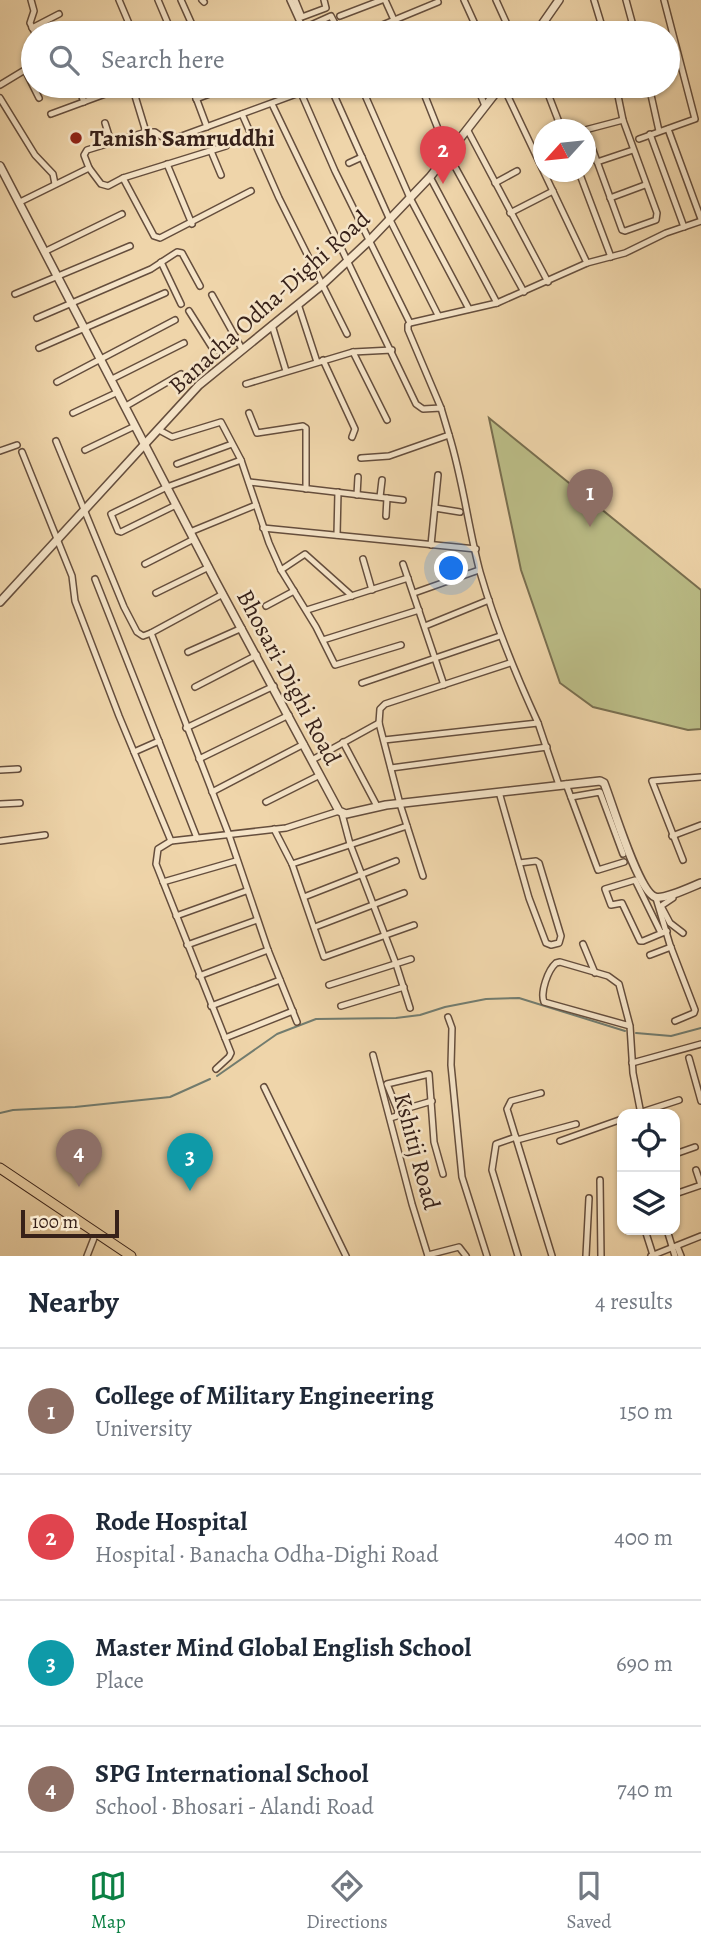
<!DOCTYPE html>
<meta charset="utf-8">
<style>
:root{--surface:#fff;--page:#f6f6f7;--text:#1f2937;--muted:#747a83;--line:#e0e1e3;--accent:#0b8043}
body{margin:0;font-family:Alegreya,serif;background:var(--page);color:var(--text)}
.controls{position:absolute;right:21px;bottom:21px;display:grid;overflow:hidden;border-radius:14px;box-shadow:0 2px 5px #0004}
.controls button{width:63px;height:63px;display:grid;place-items:center;padding:0;border:0;border-bottom:2px solid var(--line);background:var(--surface);color:var(--text);font:35px sans-serif}
.compass{position:absolute;left:533px;top:119px;width:63px;height:63px;border-radius:50%;background:var(--surface);box-shadow:0 2px 5px #0004;rotate:243deg}
.scale{position:absolute;left:21px;bottom:18px;width:98px;box-sizing:border-box;padding-left:7px;border:4px solid #372119;border-top:0;font-size:19px;line-height:24px;white-space:nowrap;color:#372119;-webkit-text-stroke:5px #f5e4c8;paint-order:stroke}
.you{position:absolute;left:452px;top:569px;width:24px;height:24px;margin:-18px;border:5px solid #fff;border-radius:50%;background:#1a73e8;box-shadow:0 0 0 10px #1a73e833}
.badge{display:grid;place-items:center;width:46px;height:46px;border-radius:50%;background:var(--accent);color:#fff;font-size:23px;font-weight:700}
.pin{position:absolute;translate:-50% -58px;filter:drop-shadow(0 2px 4px #0008)}
.pin::after{content:'';position:absolute;top:37px;width:24px;height:21px;background:inherit;clip-path:polygon(0 0,100% 0,50% 100%)}
.list{margin:0;padding:0;list-style:none}
h2{display:flex;justify-content:space-between;align-items:center;height:91px;margin:0;padding:0 28px;font-size:30px}
h2 small{font-size:23px;font-weight:400;color:var(--muted)}
.list li{display:grid;grid-template-columns:46px 1fr auto;gap:21px;align-items:center;box-sizing:border-box;height:126px;padding:0 28px;border-top:2px solid var(--line)}
.list b{display:block;font-size:26px;white-space:nowrap}
.list p{margin:0;font-size:23px;white-space:nowrap;color:var(--muted)}
.list em{font-size:23px;font-style:normal;color:var(--muted)}
.icon{flex:none;width:38px;height:38px;fill:none;stroke:currentColor;stroke-width:2;stroke-linecap:round;stroke-linejoin:round}
.map{position:relative;flex:none;width:701px;height:1256px;overflow:hidden}
.search{position:absolute;background:var(--surface);box-shadow:0 2px 5px #0004;left:21px;right:21px;top:21px;height:77px;display:flex;align-items:center;gap:18px;box-sizing:border-box;padding:0 24px;border-radius:38px;color:var(--muted);font-size:26px}
.sheet{height:595px;background:var(--surface)}
nav{display:flex;justify-content:space-around;align-items:center;box-sizing:border-box;height:98px;border-top:2px solid var(--line);background:var(--surface);font-size:19px;color:var(--muted)}
nav a{display:grid;justify-items:center;gap:4px}
nav .on{color:var(--accent)}
.map>svg:first-child{display:block}
</style>
<div class="map">
<svg width="701" height="1256" viewBox="0 0 701 1256">
<rect width="100%" height="100%" fill="#efd5aa"/>
<filter id="stains"><feTurbulence type="fractalNoise" baseFrequency=".00286" numOctaves="4"/><feColorMatrix values="0 0 0 0 .2 0 0 0 0 .09 0 0 0 0 .02 0 0 0 .5 -.17"/></filter>
<radialGradient id="worn" r=".72"><stop offset=".6" stop-color="#630" stop-opacity="0"/><stop offset="1" stop-color="#630" stop-opacity=".3"/></radialGradient>
<!-- green -->
<path fill="#bbbd87" stroke="#796f50" stroke-width="2" d="M489,418L701,590V729L688,730L593,707L560,683L521,570Z"/>
<g fill="none" stroke-linecap="round" stroke-linejoin="round">
<!-- stream -->
<g stroke="#727c6f" stroke-width="2">
<path d="M636,1033L671,1036L701,1028"/>
<path d="M217,1076L277,1034L316,1019L396,1018L420,1015L445,1007L486,999L519,998L625,1031"/>
<path d="M0,1113L13,1110L75,1107L170,1097L210,1079"/>
</g>
<!-- minor casing -->
<g stroke="#654e3d" stroke-width="8">
<g id="minor">
<path d="M31,0L34,11L30,23L35,33"/>
<path d="M119,0L133,33"/>
<path d="M158,0L172,33"/>
<path d="M181,0L194,29L202,28L204,33"/>
<path d="M202,0L204,2"/>
<path d="M290,0L305,33"/>
<path d="M295,0L302,17L326,8L324,0"/>
<path d="M385,0L400,33"/>
<path d="M464,0L479,33"/>
<path d="M496,0L511,33"/>
<path d="M594,0L604,33"/>
<path d="M626,0L635,33"/>
<path d="M340,16L382,0"/>
<path d="M32,28L59,14"/>
<path d="M312,33L311,25L331,16L340,33"/>
<path d="M363,33L438,2"/>
<path d="M430,33L443,28"/>
<path d="M25,70L39,98"/>
<path d="M0,85L33,65"/>
<path d="M78,86L84,102"/>
<path d="M132,86L146,132H155L168,141L318,86"/>
<path d="M330,86L390,220L438,315"/>
<path d="M361,86L410,198L469,309"/>
<path d="M421,86L448,154L524,292"/>
<path d="M477,86L485,106"/>
<path d="M503,86L587,263"/>
<path d="M545,86L562,130"/>
<path d="M649,86L659,131"/>
<path d="M192,87L207,127"/>
<path d="M301,93L335,171L410,323"/>
<path d="M0,98L35,155L53,174L55,184"/>
<path d="M196,99L226,88L225,86"/>
<path d="M272,104L416,404L423,409L441,408L449,435L389,456L361,458"/>
<path d="M51,114L127,86"/>
<path d="M242,114L279,198L347,334"/>
<path d="M105,123L111,142"/>
<path d="M467,129L548,282"/>
<path d="M668,129L701,219"/>
<path d="M585,130L623,120"/>
<path d="M586,131L622,230L625,231L656,220L657,213L623,120L616,86"/>
<path d="M650,134L684,227"/>
<path d="M639,139L695,119L664,0"/>
<path d="M211,151L221,175"/>
<path d="M597,162L633,150"/>
<path d="M349,163L362,157"/>
<path d="M167,164L192,224"/>
<path d="M89,168L101,184L108,186L123,178L226,146"/>
<path d="M579,172L611,257"/>
<path d="M430,177L497,303"/>
<path d="M123,178L154,236L160,238L251,191"/>
<path d="M495,183L517,171"/>
<path d="M610,198L645,185"/>
<path d="M20,202L89,168L84,155L87,150L146,132"/>
<path d="M510,213L553,191"/>
<path d="M46,251L122,214"/>
<path d="M161,262L181,304"/>
<path d="M15,294L130,246"/>
<path d="M212,295L242,349"/>
<path d="M298,304L317,362"/>
<path d="M189,311L213,349L218,350L235,336"/>
<path d="M37,318L151,269L177,252L182,253L200,286"/>
<path d="M272,325L286,371"/>
<path d="M39,348L165,293"/>
<path d="M353,352L387,420"/>
<path d="M323,360L355,429L352,437"/>
<path d="M112,379L184,343"/>
<path d="M57,382L175,320"/>
<path d="M246,384L353,352L392,350"/>
<path d="M126,406L181,374"/>
<path d="M441,408L408,330V325L410,323L497,303L587,263L625,253L666,233L701,221"/>
<path d="M73,413L118,392"/>
<path d="M249,413L257,433L303,426L306,428V489"/>
<path d="M159,430L172,437L221,422L241,460"/>
<path d="M449,435C463,480 468,527 480,572C495,624 515,673 538,723"/>
<path d="M56,441L124,607L137,632L143,636L151,633"/>
<path d="M85,450L135,426"/>
<path d="M0,451L17,445"/>
<path d="M22,452L72,576L75,601L119,716L171,841"/>
<path d="M177,464L232,444"/>
<path d="M249,482L403,500"/>
<path d="M357,495L358,477"/>
<path d="M380,497L382,480"/>
<path d="M176,505L121,532L118,531L111,514L167,487L241,460L269,543L281,570L316,627L335,665L401,645"/>
<path d="M435,508L460,512"/>
<path d="M386,516L387,498"/>
<path d="M263,528L476,549"/>
<path d="M190,532L256,505"/>
<path d="M337,535L338,492"/>
<path d="M431,545L438,475"/>
<path d="M363,559L372,590"/>
<path d="M145,564L194,539"/>
<path d="M403,564L444,685"/>
<path d="M281,570L305,554L352,596"/>
<path d="M95,579L197,838"/>
<path d="M156,593L209,567"/>
<path d="M414,593L479,570"/>
<path d="M223,594L151,633L229,835L268,950L297,1022"/>
<path d="M266,606L294,591"/>
<path d="M307,610L408,578"/>
<path d="M425,626L489,600"/>
<path d="M323,640L419,610"/>
<path d="M188,652L242,628"/>
<path d="M362,683L500,636"/>
<path d="M195,687L257,655"/>
<path d="M186,728L274,686"/>
<path d="M384,740L538,723L559,785"/>
<path d="M343,742L377,806"/>
<path d="M134,752L159,741"/>
<path d="M199,759L289,715"/>
<path d="M312,760L379,723"/>
<path d="M391,768L547,747"/>
<path d="M0,770L18,769"/>
<path d="M566,784L598,870L624,862"/>
<path d="M212,792L304,744"/>
<path d="M499,792L529,898L546,943L551,945L559,943L561,936L539,863L536,861L519,863"/>
<path d="M571,797L600,792L623,854"/>
<path d="M266,802L320,775"/>
<path d="M0,804L20,803"/>
<path d="M342,814L350,844L396,964L410,1008"/>
<path d="M274,829L292,864L324,957L414,925"/>
<path d="M672,836L701,825"/>
<path d="M0,841L45,835"/>
<path d="M683,860L652,781L701,777"/>
<path d="M292,864L407,826"/>
<path d="M423,876L400,804L379,723L380,709L385,704L510,663"/>
<path d="M163,882L236,861"/>
<path d="M673,894V898L661,906L670,923L683,933"/>
<path d="M304,897L396,861"/>
<path d="M656,898L670,945L695,1010L694,1013L675,1021"/>
<path d="M176,916L246,891"/>
<path d="M315,927L404,893"/>
<path d="M661,933L635,880L605,889L611,905L622,903L640,941H643L667,931"/>
<path d="M583,944L595,973"/>
<path d="M187,945L257,920"/>
<path d="M650,955L671,947"/>
<path d="M199,976L268,950"/>
<path d="M329,985L411,959"/>
<path d="M211,1006L280,980"/>
<path d="M341,1006L404,987"/>
<path d="M448,1017L452,1028L451,1065L462,1177L487,1256"/>
<path d="M630,1026L544,1002C540,992 548,970 556,963L560,962L608,976L619,984L630,1026L633,1073L641,1114"/>
<path d="M225,1038L293,1011"/>
<path d="M373,1055L412,1204L428,1256"/>
<path d="M689,1058L701,1101"/>
<path d="M632,1063L701,1044"/>
<path d="M216,1069L229,1057L231,1053L156,864L158,849L171,841L286,828L339,811"/>
<path d="M264,1087L346,1256"/>
<path d="M541,1093L511,1101L507,1109L552,1256"/>
<path d="M398,1111L432,1101"/>
<path d="M636,1114L679,1100"/>
<path d="M390,1118L397,1116L398,1111L387,1084L429,1074L434,1142L443,1174"/>
<path d="M516,1137L496,1144L492,1170L518,1256"/>
<path d="M517,1140L576,1124"/>
<path d="M560,1141L622,1119"/>
<path d="M675,1154L695,1147"/>
<path d="M600,1180L601,1256"/>
<path d="M675,1194L701,1185L696,1170"/>
<path d="M645,1230L653,1255"/>
<path d="M667,1230L675,1256"/>
<path d="M677,1246L681,1256"/>
<path d="M428,1255L459,1247L466,1256"/>
<path d="M87,1256L96,1233"/>
<path d="M586,1256L589,1198"/>
<path d="M651,1256L701,1236"/>
</g>
</g>
<!-- tertiary casing -->
<g stroke="#654e3d" stroke-width="10">
<g id="tertiary">
<path d="M536,33L559,0"/>
<path d="M0,166L215,580L339,811L346,814L386,805L600,781L604,783C612,803 638,891 655,897C664,900 691,887 701,883"/>
<path d="M0,602L199,385L322,285L370,240L430,177L501,86"/>
</g>
</g>
<!-- primary casing -->
<g stroke="#372119" stroke-width="11">
<path id="primary" d="M0,1168L131,1256"/>
</g>
<!-- minor -->
<use href="#minor" stroke="#f5e4c8" stroke-width="5"/>
<!-- tertiary -->
<use href="#tertiary" stroke="#f5e4c8" stroke-width="7"/>
<!-- primary -->
<use href="#primary" stroke="#efd5aa" stroke-width="9"/>
</g>
<!-- markers -->
<circle fill="#8f2418" stroke="#f5e4c8" stroke-width="2.5" cx="76" cy="138" r="7"/>
<g text-anchor="middle" stroke-width="5" stroke-linejoin="round" paint-order="stroke">
<!-- poi labels -->
<g font-size="24" font-weight="bold" fill="#372119" stroke="#f5e4c8" text-anchor="start">
<text x="90" y="146">Tanish Samruddhi</text>
</g>
<!-- street labels -->
<g font-size="24" fill="#372119" stroke="#f5e4c8">
<text transform="translate(269 302) rotate(-42)" y="8">Banacha Odha-Dighi Road</text>
<text transform="translate(289 677) rotate(62)" y="8">Bhosari-Dighi Road</text>
<text transform="translate(417 1151) rotate(75)" y="8">Kshitij Road</text>
</g>
</g>
<rect width="100%" height="100%" filter="url(#stains)"/>
<rect width="100%" height="100%" fill="url(#worn)"/>
</svg>
<div class="controls">
<button><svg class="icon" aria-label="locate" viewBox="0 0 24 24"><circle cx="12" cy="12" r="6"/><path d="M12 2v4M12 18v4M2 12h4M18 12h4"/></svg></button>
<button><svg class="icon" aria-label="layers" viewBox="0 0 24 24"><path d="M12 4l9 5-9 5-9-5zM3 14l9 5 9-5"/></svg></button>
</div>
<svg class="compass" viewBox="-18 -18 36 36"><path d="M0-13l5 13h-10z" fill="#e53935"/><path d="M0 13l5-13h-10z" fill="#747a83"/></svg>
<div class="scale">100 m</div>
<div class="you"></div>
<div class="pin badge" style="left:590px;top:527px;background:#8d6e63">1</div>
<div class="pin badge" style="left:443px;top:184px;background:#e0444e">2</div>
<div class="pin badge" style="left:190px;top:1191px;background:#0f9aa8">3</div>
<div class="pin badge" style="left:79px;top:1187px;background:#8d6e63">4</div>
<div class="search"><svg class="icon" aria-label="search" viewBox="0 0 24 24"><circle cx="10" cy="10" r="6"/><path d="M15 15l6 6"/></svg>Search here</div>
</div>
<section class="sheet">
<h2>Nearby<small>4 results</small></h2>
<ul class="list">
<li><span class="badge" style="background:#8d6e63">1</span><div><b>College of Military Engineering</b><p>University</p></div><em>150 m</em></li>
<li><span class="badge" style="background:#e0444e">2</span><div><b>Rode Hospital</b><p>Hospital · Banacha Odha-Dighi Road</p></div><em>400 m</em></li>
<li><span class="badge" style="background:#0f9aa8">3</span><div><b>Master Mind Global English School</b><p>Place</p></div><em>690 m</em></li>
<li><span class="badge" style="background:#8d6e63">4</span><div><b>SPG International School</b><p>School · Bhosari - Alandi Road</p></div><em>740 m</em></li>
</ul>
</section>
<nav>
<a class="on"><svg class="icon" aria-label="map" viewBox="0 0 24 24"><path d="M3 6l6-2 6 2 6-2v14l-6 2-6-2-6 2zM9 4v14M15 6v14"/></svg>Map</a>
<a><svg class="icon" aria-label="directions" viewBox="0 0 24 24"><path d="M12 3l9 9-9 9-9-9zM9 14v-3h6M13 9l2 2-2 2"/></svg>Directions</a>
<a><svg class="icon" aria-label="saved" viewBox="0 0 24 24"><path d="M7 4h10v16l-5-4-5 4z"/></svg>Saved</a>
</nav>
